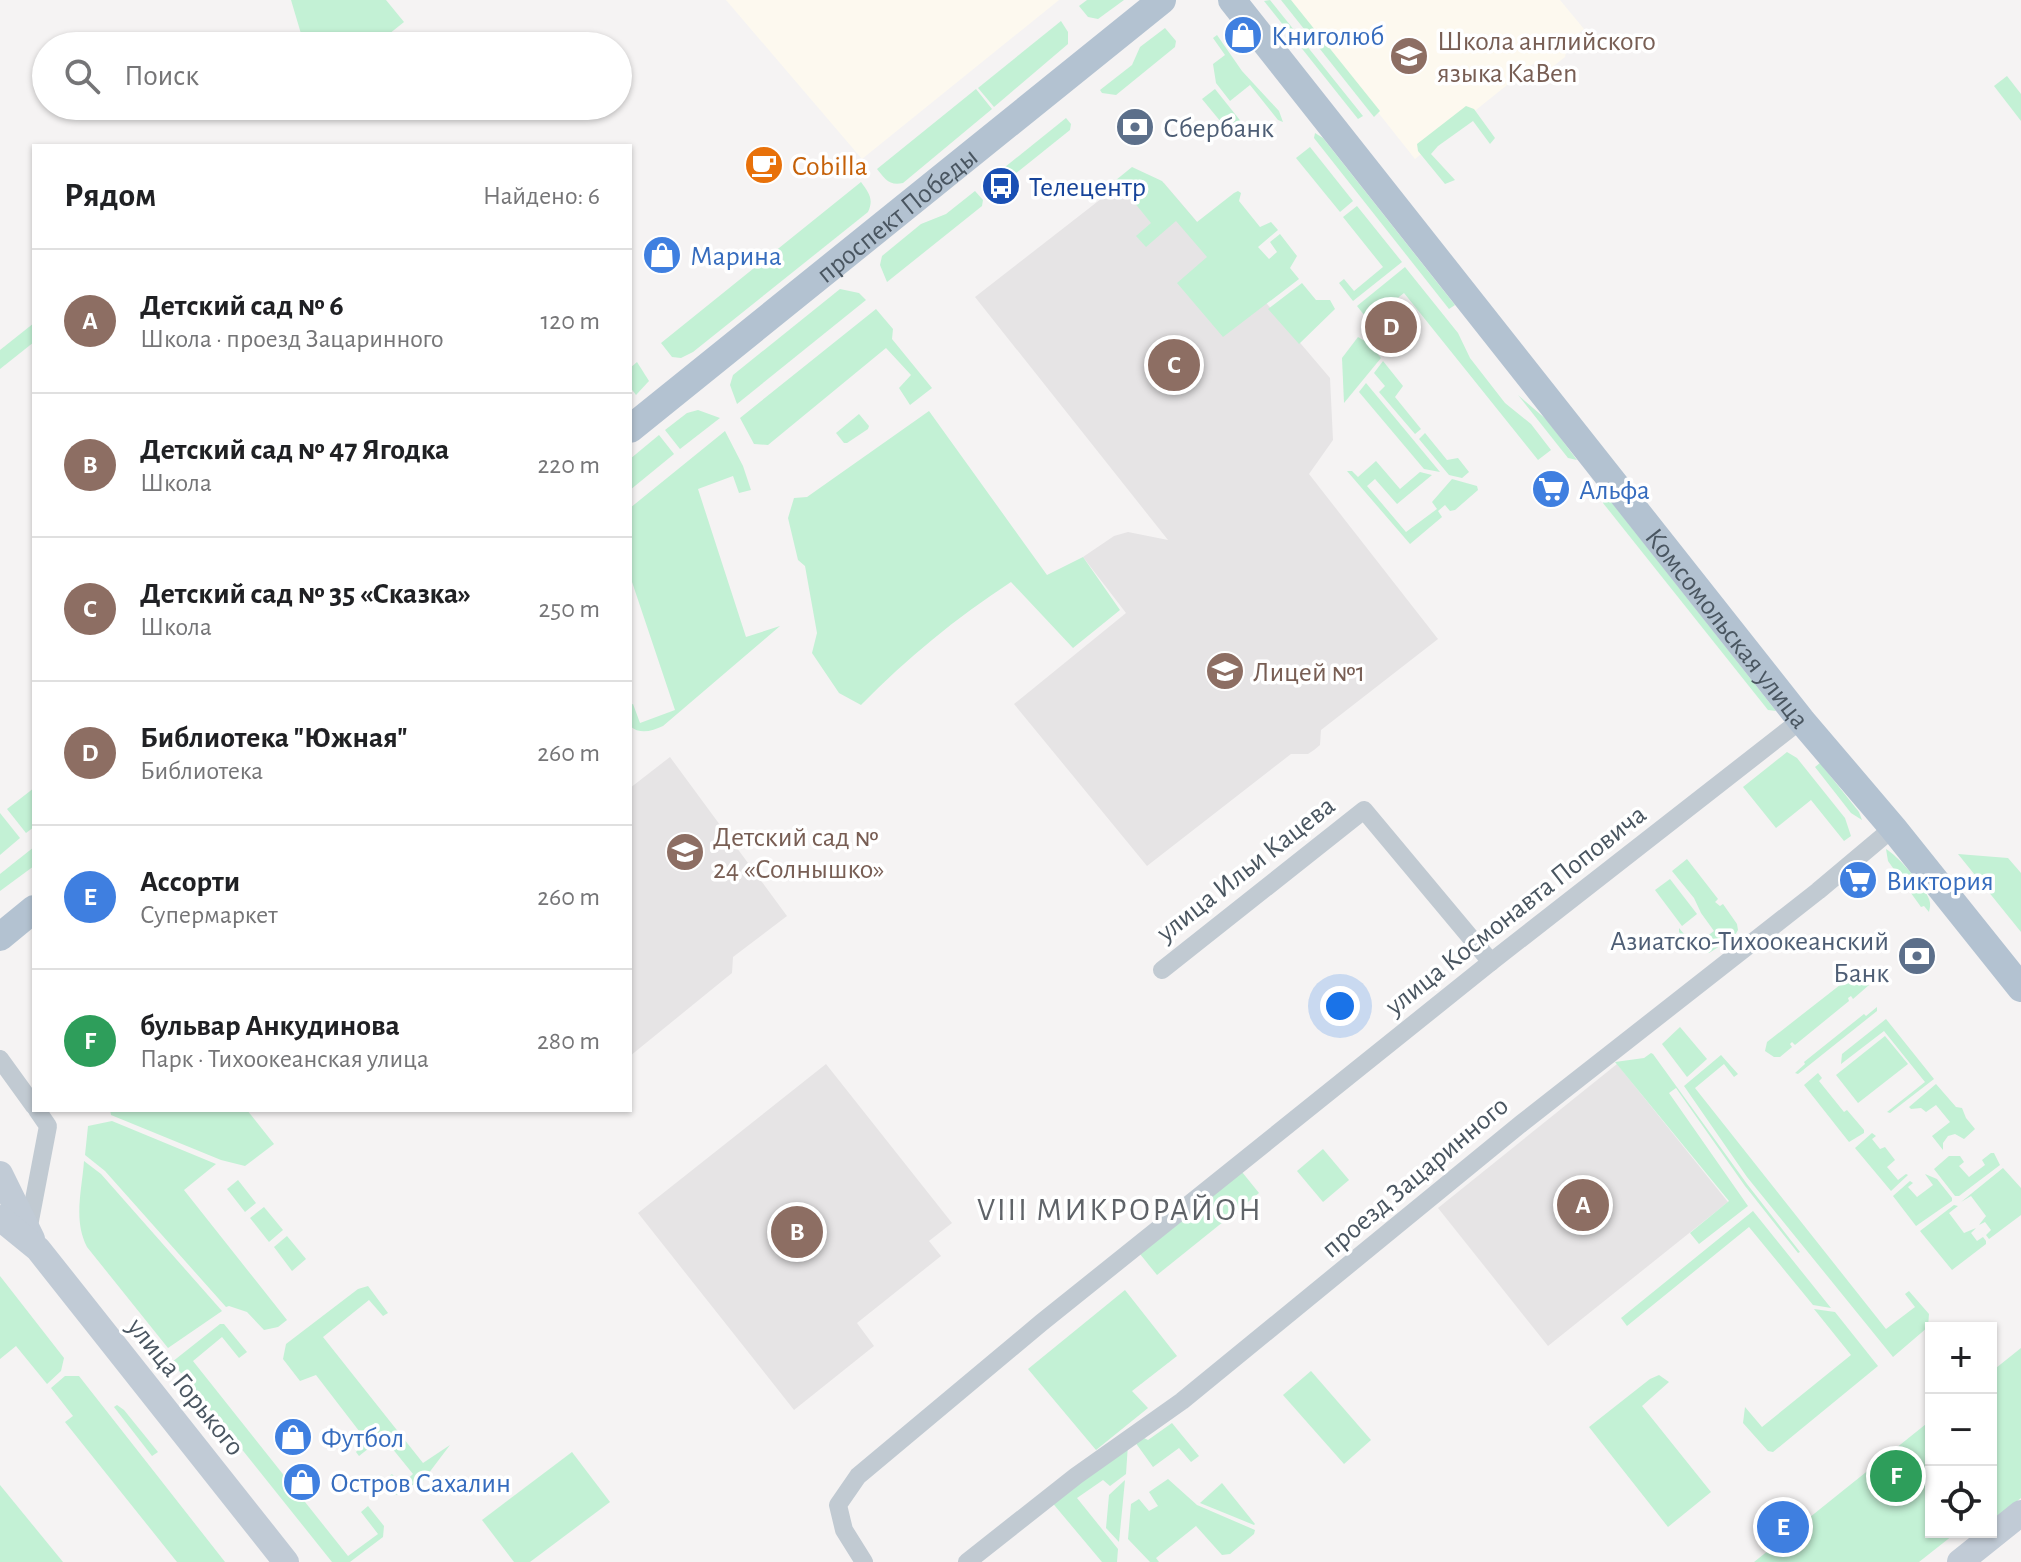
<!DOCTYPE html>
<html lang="ru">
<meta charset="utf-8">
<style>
:root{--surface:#fff;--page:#f2f2f2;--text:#202124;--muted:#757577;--line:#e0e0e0;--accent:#1a73e8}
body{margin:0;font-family:"Alegreya Sans",sans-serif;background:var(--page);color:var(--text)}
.controls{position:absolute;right:24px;bottom:24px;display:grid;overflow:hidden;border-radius:0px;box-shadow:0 2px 6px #0004}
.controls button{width:72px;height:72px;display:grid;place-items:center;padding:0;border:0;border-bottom:2px solid var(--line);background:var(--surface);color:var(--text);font:40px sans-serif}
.you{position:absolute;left:1340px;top:1006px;width:28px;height:28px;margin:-20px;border:6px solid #fff;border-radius:50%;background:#1a73e8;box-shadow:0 0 0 12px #1a73e833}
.badge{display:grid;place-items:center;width:52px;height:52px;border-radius:50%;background:var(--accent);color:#fff;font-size:26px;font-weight:700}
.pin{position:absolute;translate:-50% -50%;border:4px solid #fff;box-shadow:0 2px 8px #0006}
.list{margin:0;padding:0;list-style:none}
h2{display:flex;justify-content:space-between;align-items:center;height:104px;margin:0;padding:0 32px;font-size:34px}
h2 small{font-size:26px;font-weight:400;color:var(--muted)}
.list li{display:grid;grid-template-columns:52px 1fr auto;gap:24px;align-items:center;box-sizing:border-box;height:144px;padding:0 32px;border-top:2px solid var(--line)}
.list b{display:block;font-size:30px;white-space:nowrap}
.list p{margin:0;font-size:26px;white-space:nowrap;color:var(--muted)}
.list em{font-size:26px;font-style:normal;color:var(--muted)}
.icon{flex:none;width:44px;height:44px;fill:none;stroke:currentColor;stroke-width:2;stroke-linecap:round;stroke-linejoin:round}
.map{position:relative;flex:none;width:2021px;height:1562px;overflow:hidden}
.search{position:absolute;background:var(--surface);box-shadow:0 2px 6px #0004;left:32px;top:32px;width:600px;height:88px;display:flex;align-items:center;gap:20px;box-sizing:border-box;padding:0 28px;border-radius:44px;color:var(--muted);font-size:30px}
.panel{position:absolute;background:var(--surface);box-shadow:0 2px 6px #0004;left:32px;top:144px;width:600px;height:968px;border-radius:0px}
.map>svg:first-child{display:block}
</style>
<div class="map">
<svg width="2021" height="1562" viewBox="0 0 2021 1562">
<rect width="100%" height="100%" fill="#f5f3f3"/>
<!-- commercial -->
<g fill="#fdf9ef">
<path d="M726,0H1059L862,159Z"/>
<path d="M1289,0H1560L1584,29L1568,42L1565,57L1546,72L1533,64L1415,159Z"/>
</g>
<!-- education -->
<g fill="#e6e4e5">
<path d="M1133,174L1164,183L1330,378L1333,440L1309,474L1438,639L1321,730L1320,745L1314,750L1308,754H1291L1147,866L1014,704L1126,613L1083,557L1114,536L1128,532L1168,540L975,297Z"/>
<path d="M670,757L787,916L733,957L732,973L630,1056V788Z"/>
<path d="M826,1064L952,1223L929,1241L941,1256L857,1323L874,1346L794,1410L638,1213Z"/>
<path d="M1617,1064L1728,1202L1548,1346L1438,1208Z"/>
</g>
<!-- green -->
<g fill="#c3f1d5">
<path d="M291,0H386L404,22L374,46H298L302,37Z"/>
<path d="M1087,0H1124L1098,19L1088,17L1079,6Z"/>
<path d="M1270,0L1363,116L1358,119L1264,1Z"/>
<path d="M1281,0H1291L1380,111L1374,117Z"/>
<path d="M1061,21L1068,32V44L994,107L978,88Z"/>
<path d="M1165,28L1176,41L1175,47L1116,95L1102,93L1100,90L1132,65L1140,47Z"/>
<path d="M1217,35L1242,71L1279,111L1283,122L1278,120L1250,85L1230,101L1216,83L1213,64L1225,55L1213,38Z"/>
<path d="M2007,76L2021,94V121L1994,86Z"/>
<path d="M976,89L992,109L903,183C889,186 885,179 877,169Z"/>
<path d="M1215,89L1247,129L1235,139L1202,99Z"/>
<path d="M1466,106L1474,109L1495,138L1490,144L1473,121L1438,146L1431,154L1455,180L1445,184L1418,151L1417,144Z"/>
<path d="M1066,118L1071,124L1070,130L1015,174H1011L1005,167Z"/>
<path d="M1315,133L1323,138L1455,305L1449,309L1314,138Z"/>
<path d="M1310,147L1353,201L1340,212L1296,158Z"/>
<path d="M1132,167L1162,181L1197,222L1234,193L1238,191L1241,193L1239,201L1260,227L1271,222L1278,230L1258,247L1269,259L1277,252L1270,242L1280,234L1297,256L1290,268L1299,279L1223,337L1177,283L1207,257L1176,221L1146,247L1136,236L1151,223L1116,180Z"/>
<path d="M861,182C869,193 874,199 868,212L693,352L681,358L672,357L661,343Z"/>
<path d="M975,191L983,200L982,206L887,282L880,265L882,256L921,224L946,214Z"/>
<path d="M1357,206L1402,262L1353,301L1339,283L1344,279L1354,291L1383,267L1343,217Z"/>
<path d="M1405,267L1458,333L1470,358L1505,403L1531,424L1551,450L1538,460L1404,293L1375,316L1390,336L1384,340L1357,306Z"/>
<path d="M1302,283L1316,300H1330L1335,309L1299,344L1268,309Z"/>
<path d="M840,289L859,293L866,300L737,404L730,385L733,375Z"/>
<path d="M876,309L893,329L892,339L932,388L910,405L899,388L911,375L886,348L768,445L754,444L740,418Z"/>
<path d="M34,323V342L0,369V350Z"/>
<path d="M1358,337L1368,343L1381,358L1344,403L1342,358Z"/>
<path d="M1383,361L1403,386L1395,397L1421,429L1415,434L1379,392L1385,386L1374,373Z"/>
<path d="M637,362L649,381L636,395L630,387V368Z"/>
<path d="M1366,383L1440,472L1424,469L1359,392Z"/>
<path d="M1518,395L1547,420L1577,460L1568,458Z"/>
<path d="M698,410L720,418L680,449L665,430L687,413Z"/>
<path d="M929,411L1047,575L1083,557L1120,610L1073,648L1011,582C956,618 907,658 861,705L839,693L812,653L817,633L805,566L798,560L788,518L794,498L807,497Z"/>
<path d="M859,414L869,426L868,429L847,443H844L836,433Z"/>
<path d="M725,431L743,466L751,490L739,493L733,476L698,489L746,637L780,626L663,726C652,731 640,735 630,726V705L633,704L640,723L675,710L630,576V508Z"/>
<path d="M1425,433L1447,460L1458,458L1469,472L1462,478L1449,475L1419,439Z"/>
<path d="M659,435L674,454L630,490V459Z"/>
<path d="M1376,461L1400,489L1420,472L1432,475L1397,504L1375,479L1367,486L1406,532L1437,509L1432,502L1452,479L1477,486L1478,490L1455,510L1450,511L1445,505L1438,511L1442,517L1410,544L1347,471H1352L1358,477Z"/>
<path d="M1602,492L1605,494L1776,711L1768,710L1603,503Z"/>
<path d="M1787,752L1797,758L1845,818L1851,836L1844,841L1811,800L1776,828L1743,787Z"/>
<path d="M1820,763L1859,812L1862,820L1851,813L1815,767Z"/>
<path d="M34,788V827L26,833L7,809Z"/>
<path d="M0,813L20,838L0,855Z"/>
<path d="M34,847V866L0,891V874Z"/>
<path d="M1886,849C1897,855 1925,887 1929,899C1931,905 1930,907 1929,912L1924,906L1921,907L1888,861Z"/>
<path d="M1958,854L2008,858L2021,873V932Z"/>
<path d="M1687,859L1718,899L1715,902L1720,906L1723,904L1737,924L1738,930L1734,937L1709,953L1691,947L1679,932V928L1694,946L1714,931L1701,913L1694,898L1672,871Z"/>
<path d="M1670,879L1697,914L1682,926L1655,890Z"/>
<path d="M1863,967L1869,968L1873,974L1869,985L1853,999L1851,996L1848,998L1849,1001L1795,1045L1792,1042L1790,1044L1792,1047L1780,1057H1774L1765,1051L1767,1042Z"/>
<path d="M1877,1007V1011L1798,1074L1795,1073L1805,1064L1804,1062L1864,1014L1866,1016Z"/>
<path d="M1886,1019L1934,1079L1890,1113L1887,1112L1925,1082L1884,1031L1841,1064L1842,1054Z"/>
<path d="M1680,1027L1707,1059L1687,1077L1662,1044Z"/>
<path d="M1885,1036L1908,1064L1858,1103L1836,1075Z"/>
<path d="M1651,1053L1653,1054L1747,1184L1800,1252L1798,1253L1745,1186L1676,1088L1669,1093L1748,1206L1699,1244L1690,1233L1729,1201L1615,1062L1644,1058Z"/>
<path d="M1721,1055L1738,1074L1734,1077L1724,1064L1695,1088L1886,1329L1915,1307L1905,1294L1909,1291L1929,1314L1928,1327L1893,1357L1747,1177L1684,1086Z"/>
<path d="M1818,1073L1822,1078L1819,1081L1844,1112L1847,1110L1864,1130V1133L1849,1142L1804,1085Z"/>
<path d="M1936,1084L1956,1107L1962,1108L1966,1118L1975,1129L1964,1139L1955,1134L1948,1136L1943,1143V1150L1932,1136L1950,1122L1936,1105L1926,1112L1921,1108L1911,1109L1909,1107Z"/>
<path d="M110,1110H247L274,1144L245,1166L221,1160L111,1115Z"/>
<path d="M112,1121L216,1164L184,1190L287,1320L278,1327L264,1330L247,1312L229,1306L226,1307L105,1171L85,1155L88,1126Z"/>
<path d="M1872,1133L1876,1136L1872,1139L1880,1149L1885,1147L1895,1160L1887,1167L1898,1180L1906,1174L1908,1175L1891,1191L1855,1148Z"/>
<path d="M1323,1149L1349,1180L1323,1202L1297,1171Z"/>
<path d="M1991,1153H1994L2000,1165L1959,1196H1955L1934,1169L1949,1156H1960L1964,1162L1959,1166L1969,1177L1985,1165L1982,1160Z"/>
<path d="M84,1161L101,1174L222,1311L168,1348L87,1247C73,1220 82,1190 84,1161Z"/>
<path d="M2003,1168L2021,1188V1215L1989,1239L1986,1235L1991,1230L1985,1222L1979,1225L1986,1216L1971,1196L1961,1202Z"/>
<path d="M1242,1172L1259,1193L1157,1275L1140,1254Z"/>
<path d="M1925,1174L1937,1179L1952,1198V1201L1916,1226L1893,1196L1910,1181L1913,1183L1908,1187L1917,1197L1933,1185Z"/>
<path d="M238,1180L256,1203L245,1212L227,1189Z"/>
<path d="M1954,1205L1958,1206L1949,1213L1964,1233L1976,1228L1971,1233L1977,1241L1983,1237L1986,1241V1244L1952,1270L1920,1231Z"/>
<path d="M264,1207L283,1230L269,1242L250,1218Z"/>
<path d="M1753,1211L1831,1308L1813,1305L1749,1227L1627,1326L1621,1318Z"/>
<path d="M287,1236L306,1259L292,1271L274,1247Z"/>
<path d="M0,1276L64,1358L61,1371L47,1384L16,1346L0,1359Z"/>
<path d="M368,1286L388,1313L383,1316L369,1300L323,1337L423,1463L450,1445L419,1486L414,1484L398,1495L390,1493L381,1483L392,1474L401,1485L413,1474L383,1437L359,1456L356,1452L366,1440L316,1375L300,1381L283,1359L286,1344L358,1289Z"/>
<path d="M1125,1290L1177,1356L1132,1391L1148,1408L1096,1450L1028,1369Z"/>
<path d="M1814,1309L1835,1312L1878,1366L1773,1452L1768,1451L1743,1423L1745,1407L1762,1427L1851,1355Z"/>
<path d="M220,1324H224L247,1352L239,1358L222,1337L193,1361L348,1556L378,1534L361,1512L368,1506L384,1526L383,1537L350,1562H332L172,1362Z"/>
<path d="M2021,1348V1498L1991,1522V1372Z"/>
<path d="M1311,1371L1371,1440L1344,1464L1283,1395Z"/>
<path d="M1659,1375L1669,1382L1642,1406L1711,1492L1668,1527L1589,1427L1650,1379Z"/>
<path d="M65,1376H79L225,1562H177L65,1422L73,1416L51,1388Z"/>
<path d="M117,1405L124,1410L158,1452L152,1456L114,1407Z"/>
<path d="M1931,1420V1532H1957L1919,1562H1754Z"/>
<path d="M1172,1423L1199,1456L1191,1462L1179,1448L1153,1467L1135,1442L1140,1436L1148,1440Z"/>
<path d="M1128,1444L1126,1474L1110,1486L1103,1480L1077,1498L1118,1549L1117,1562H1102L1050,1500Z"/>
<path d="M572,1452L610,1502L530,1562H514L482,1520Z"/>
<path d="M1168,1479L1197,1505L1255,1530L1254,1534L1230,1554L1222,1555L1196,1526L1156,1558L1159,1562H1150L1128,1539L1131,1504L1139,1499L1149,1511L1158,1506L1149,1492Z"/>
<path d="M1125,1480L1119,1542L1106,1528L1109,1495Z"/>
<path d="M1222,1483L1255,1524L1254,1525L1200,1503Z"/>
<path d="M0,1485L63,1562H0Z"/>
</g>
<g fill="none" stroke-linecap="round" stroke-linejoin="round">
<!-- street -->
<g stroke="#c1cad2" stroke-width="18">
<path d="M1162,970L1364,810L1491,962"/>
<path d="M0,1059L34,1106"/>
<path d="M28,1231L48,1126L37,1110"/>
<path d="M864,1562L844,1530L838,1505L858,1476L1041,1323L1491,962L1801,720"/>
<path d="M967,1562L1076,1476L1182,1401L1522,1123L1818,891L1893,828"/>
</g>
<!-- secondary -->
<g stroke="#c1cbd6" stroke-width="26">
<path d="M0,1174L32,1239"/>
<path d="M0,1218L38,1249L286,1562"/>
<path d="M1960,1562L2021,1513"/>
</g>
<!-- primary -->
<g stroke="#b3c2d1" stroke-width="28">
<path id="s1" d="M1232,0L1801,720L1893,828L2021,988"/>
<path id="s2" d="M630,429L1162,0"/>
<path d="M0,937L34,909"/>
</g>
</g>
<!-- icons -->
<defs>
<g id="shop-disc" transform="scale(2)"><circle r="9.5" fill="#3f7fe0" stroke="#fff"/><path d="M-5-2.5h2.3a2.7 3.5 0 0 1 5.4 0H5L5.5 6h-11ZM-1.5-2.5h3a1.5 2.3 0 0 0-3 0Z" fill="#fff"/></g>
<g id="school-disc" transform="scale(2)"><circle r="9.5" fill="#8d6e63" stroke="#fff"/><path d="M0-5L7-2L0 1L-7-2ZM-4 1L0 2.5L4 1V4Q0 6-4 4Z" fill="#fff"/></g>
<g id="bank-disc" transform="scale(2)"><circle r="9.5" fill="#5c6f8a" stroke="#fff"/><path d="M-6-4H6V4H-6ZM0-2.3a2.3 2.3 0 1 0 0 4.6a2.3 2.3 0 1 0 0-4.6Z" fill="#fff"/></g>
<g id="cafe-disc" transform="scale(2)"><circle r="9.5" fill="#e8710a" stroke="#fff"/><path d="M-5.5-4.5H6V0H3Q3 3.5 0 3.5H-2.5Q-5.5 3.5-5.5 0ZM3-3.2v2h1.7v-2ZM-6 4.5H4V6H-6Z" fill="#fff"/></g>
<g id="bus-disc" transform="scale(2)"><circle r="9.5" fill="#1a4fb4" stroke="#fff"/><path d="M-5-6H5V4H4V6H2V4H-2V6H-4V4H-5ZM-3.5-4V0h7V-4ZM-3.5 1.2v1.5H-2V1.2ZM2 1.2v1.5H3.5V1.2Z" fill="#fff"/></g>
<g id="supermarket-disc" transform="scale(2)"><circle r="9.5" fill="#3f7fe0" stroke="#fff"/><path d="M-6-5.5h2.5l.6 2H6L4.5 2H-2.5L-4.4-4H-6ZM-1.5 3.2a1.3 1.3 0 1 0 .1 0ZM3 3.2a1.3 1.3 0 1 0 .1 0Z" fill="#fff"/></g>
</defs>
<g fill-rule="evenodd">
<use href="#shop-disc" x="1243" y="35"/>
<use href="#school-disc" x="1409" y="56"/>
<use href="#bank-disc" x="1135" y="127"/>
<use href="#cafe-disc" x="764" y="165"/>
<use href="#bus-disc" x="1001" y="186"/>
<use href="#shop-disc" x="662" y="255"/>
<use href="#supermarket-disc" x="1551" y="489"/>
<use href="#school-disc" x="1225" y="671"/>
<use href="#school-disc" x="685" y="852"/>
<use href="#supermarket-disc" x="1858" y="880"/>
<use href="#bank-disc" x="1917" y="956"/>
<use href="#shop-disc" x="293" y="1437"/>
<use href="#shop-disc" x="302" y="1482"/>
</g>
<g text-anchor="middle" stroke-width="7" stroke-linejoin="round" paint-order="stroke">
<!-- shop labels -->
<g font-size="28" fill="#366cbe" stroke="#fff" text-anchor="start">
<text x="1271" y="45">Книголюб</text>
<text x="690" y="265">Марина</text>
<text x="1579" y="499">Альфа</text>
<text x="1886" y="890">Виктория</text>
<text x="321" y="1447">Футбол</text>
<text x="330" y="1492">Остров Сахалин</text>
</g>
<!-- education labels -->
<g font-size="28" fill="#785e54" stroke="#fff" text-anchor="start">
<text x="1437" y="50">Школа английского<tspan x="1437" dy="32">языка KaBen</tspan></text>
<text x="1253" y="681">Лицей №1</text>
<text x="713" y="846">Детский сад №<tspan x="713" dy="32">24 «Солнышко»</tspan></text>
</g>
<!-- service labels -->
<g font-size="28" fill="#4e5e75" stroke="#fff" text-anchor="start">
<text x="1163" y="137">Сбербанк</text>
<text x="1889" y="950" text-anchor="end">Азиатско-Тихоокеанский<tspan x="1889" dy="32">Банк</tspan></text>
</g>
<!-- food labels -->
<g font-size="28" fill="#c56008" stroke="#fff" text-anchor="start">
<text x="792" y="175">Cobilla</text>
</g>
<!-- transit labels -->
<g font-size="28" fill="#164399" stroke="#fff" text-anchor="start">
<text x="1029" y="196">Телецентр</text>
</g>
<!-- street labels -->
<g font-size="28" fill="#4a5661" stroke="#fff">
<text dy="10" stroke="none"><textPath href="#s2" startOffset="342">проспект Победы</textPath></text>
<text dy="10" stroke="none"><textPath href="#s1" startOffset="800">Комсомольская улица</textPath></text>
<text transform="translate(1245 868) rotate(-38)" y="10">улица Ильи Кацева</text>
<text transform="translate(1515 909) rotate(-38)" y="10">улица Космонавта Поповича</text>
<text transform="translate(1414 1176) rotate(-40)" y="10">проезд Зацаринного</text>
<text transform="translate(187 1386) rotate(51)" y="10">улица Горького</text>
</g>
<!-- quarter labels -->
<g font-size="32" letter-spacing="2" fill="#5f6368" stroke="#fff">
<text x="1120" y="1220">VIII МИКРОРАЙОН</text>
</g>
</g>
</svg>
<div class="controls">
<button>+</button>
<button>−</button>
<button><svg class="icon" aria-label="locate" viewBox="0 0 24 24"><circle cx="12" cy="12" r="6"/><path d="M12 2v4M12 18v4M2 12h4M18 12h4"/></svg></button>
</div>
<div class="you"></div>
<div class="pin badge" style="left:1583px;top:1205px;background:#8d6e63">A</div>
<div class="pin badge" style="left:797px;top:1232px;background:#8d6e63">B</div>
<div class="pin badge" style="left:1174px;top:365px;background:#8d6e63">C</div>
<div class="pin badge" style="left:1391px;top:327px;background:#8d6e63">D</div>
<div class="pin badge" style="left:1783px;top:1527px;background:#3f7fe0">E</div>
<div class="pin badge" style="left:1896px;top:1476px;background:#2e9e5b">F</div>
<div class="search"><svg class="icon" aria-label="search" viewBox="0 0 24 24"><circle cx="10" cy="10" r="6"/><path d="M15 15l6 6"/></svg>Поиск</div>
<section class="panel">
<h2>Рядом<small>Найдено: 6</small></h2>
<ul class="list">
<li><span class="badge" style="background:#8d6e63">A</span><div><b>Детский сад № 6</b><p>Школа · проезд Зацаринного</p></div><em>120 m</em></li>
<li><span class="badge" style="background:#8d6e63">B</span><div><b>Детский сад № 47 Ягодка</b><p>Школа</p></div><em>220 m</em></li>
<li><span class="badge" style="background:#8d6e63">C</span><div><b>Детский сад № 35 «Сказка»</b><p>Школа</p></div><em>250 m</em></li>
<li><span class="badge" style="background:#8d6e63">D</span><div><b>Библиотека &quot;Южная&quot;</b><p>Библиотека</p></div><em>260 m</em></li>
<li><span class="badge" style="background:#3f7fe0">E</span><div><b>Ассорти</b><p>Супермаркет</p></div><em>260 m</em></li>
<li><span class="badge" style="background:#2e9e5b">F</span><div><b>бульвар Анкудинова</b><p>Парк · Тихоокеанская улица</p></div><em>280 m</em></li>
</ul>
</section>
</div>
